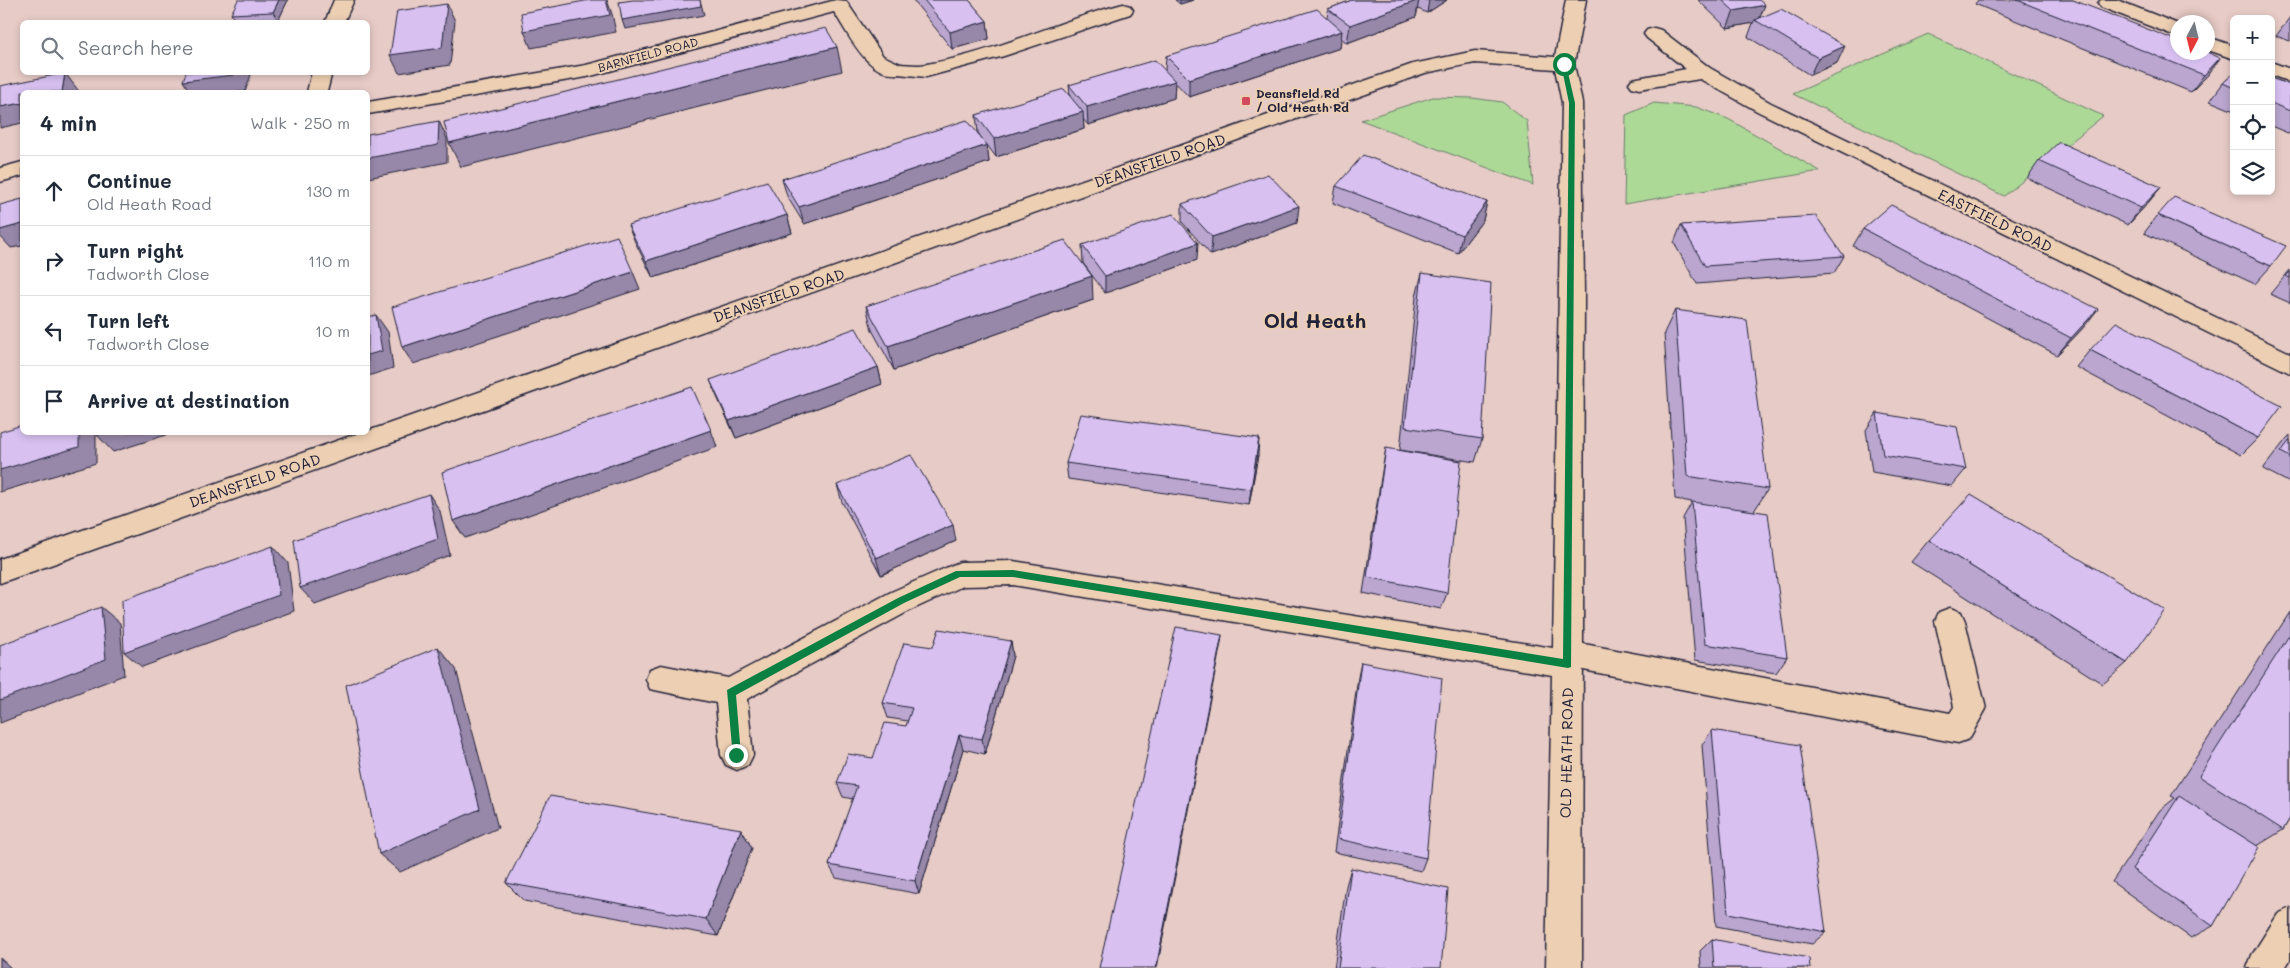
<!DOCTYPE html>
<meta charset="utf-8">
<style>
:root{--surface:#fff;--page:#f6f6f7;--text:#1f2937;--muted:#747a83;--line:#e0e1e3}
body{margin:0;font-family:Mali,sans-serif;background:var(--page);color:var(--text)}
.controls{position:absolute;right:15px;top:15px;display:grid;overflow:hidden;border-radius:8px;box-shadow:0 2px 8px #0003}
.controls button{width:45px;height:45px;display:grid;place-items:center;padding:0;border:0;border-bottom:1px solid var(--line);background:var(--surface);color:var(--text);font:25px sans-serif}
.compass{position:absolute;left:2170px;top:15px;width:45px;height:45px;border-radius:50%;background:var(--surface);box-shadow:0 2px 8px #0003;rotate:187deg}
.stop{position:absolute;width:15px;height:15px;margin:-11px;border:4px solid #0b8043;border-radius:50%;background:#fff}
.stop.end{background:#0b8043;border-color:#fff;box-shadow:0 1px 5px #0008}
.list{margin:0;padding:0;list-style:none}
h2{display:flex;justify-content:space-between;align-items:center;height:65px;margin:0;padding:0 20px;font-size:21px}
h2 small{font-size:16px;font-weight:400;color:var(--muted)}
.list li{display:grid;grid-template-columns:32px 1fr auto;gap:15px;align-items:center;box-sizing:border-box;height:70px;padding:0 20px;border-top:1px solid var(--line)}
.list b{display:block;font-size:19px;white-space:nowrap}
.list p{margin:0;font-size:16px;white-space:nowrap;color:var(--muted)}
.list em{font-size:16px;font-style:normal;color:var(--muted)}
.icon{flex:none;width:28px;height:28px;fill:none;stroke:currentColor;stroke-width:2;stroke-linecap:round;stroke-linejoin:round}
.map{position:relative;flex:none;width:2290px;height:968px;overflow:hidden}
.search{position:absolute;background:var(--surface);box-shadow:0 2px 8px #0003;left:20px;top:20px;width:350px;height:55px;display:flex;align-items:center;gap:12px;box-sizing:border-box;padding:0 18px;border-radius:8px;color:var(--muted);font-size:19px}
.panel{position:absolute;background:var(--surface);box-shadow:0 2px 8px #0003;left:20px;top:90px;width:350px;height:345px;border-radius:8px}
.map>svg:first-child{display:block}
</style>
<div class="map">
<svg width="2290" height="968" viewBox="0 0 2290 968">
<rect width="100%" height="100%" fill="#e7cbc6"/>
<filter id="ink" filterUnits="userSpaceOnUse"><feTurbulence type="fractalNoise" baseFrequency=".02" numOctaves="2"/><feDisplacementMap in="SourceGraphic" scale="10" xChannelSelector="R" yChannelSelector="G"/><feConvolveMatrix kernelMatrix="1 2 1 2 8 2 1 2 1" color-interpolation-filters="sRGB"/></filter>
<g filter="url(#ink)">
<!-- green -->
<g fill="#add997" stroke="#687e69">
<path d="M1928,34L2103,116L2004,196L1793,94Z"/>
<path d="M1433,97L1472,98L1502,102L1527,121L1533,185L1361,120Z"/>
<path d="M1654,103L1696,107L1728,119L1820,171L1624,204L1626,115Z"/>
</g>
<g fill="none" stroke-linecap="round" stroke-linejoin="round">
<!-- lane casing -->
<g stroke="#22223b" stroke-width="3">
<g id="lane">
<path d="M1123,4L1130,6L1133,10L1130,14L1004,56L926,77L889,73L886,69L889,65C902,62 914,67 927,64C995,53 1057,21 1123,4Z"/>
<path d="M1950,608L1961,612L1965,621L1986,709L1969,739L1958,743L1568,667L1557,663L1553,654L1557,645L1568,641L1950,713L1954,707L1935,621L1939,612Z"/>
</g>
</g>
<!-- street casing -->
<g stroke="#22223b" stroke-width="3">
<g id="street">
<path d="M334,0H354L344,22H325Z"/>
<path d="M836,0L846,1L883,56L903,65L906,69L903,73C870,82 849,35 834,12L587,77L368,114V102L586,65Z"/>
<path d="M1566,0H1586L1574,64L1582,103L1584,294L1582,968H1546L1552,675L1013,585L963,586L911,610L747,699L753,755L748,765L737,770L726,765L721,755L716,703L650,689L646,679L650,669L661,665L728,678L891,592L950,566L960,562L1013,561L1553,648L1562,103L1555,69L1475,63L1425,73L0,583V559L362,432H368V431L1413,64L1475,51L1555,57Z"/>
<path d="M2101,0H2117L2178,24V37L2101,7L2098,3Z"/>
<path d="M1654,28L1661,30L1710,68L1771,103L2290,353V373L1757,111L1700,79L1639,89L1632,87L1629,83L1632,79L1686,69L1647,38L1644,34L1647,30Z"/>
<path d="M2208,37L2234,46V59L2208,50Z"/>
<path d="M2271,62L2290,69V82L2271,75Z"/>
<path d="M312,72H332L327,92H307Z"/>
<path d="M22,162V176L0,182V168Z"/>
<path d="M2290,908V960L2285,968H2247L2252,955L2278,914Z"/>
</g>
</g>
<!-- lane -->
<use href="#lane" fill="#edcfb3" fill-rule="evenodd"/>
<!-- street -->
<use href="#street" fill="#edcfb3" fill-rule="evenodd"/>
</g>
<!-- wall -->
<g fill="#baa6cf" stroke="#22223b">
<path d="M288,0L278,21L249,22H236L231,14Z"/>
<path d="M913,0H969L987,21L989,39L952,49Z"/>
<path d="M1175,0H1193L1180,4Z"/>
<path d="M1352,0H1447L1427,13L1418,9L1416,17L1347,43L1341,38L1340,48L1189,97L1175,82L1174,98L1088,125L1083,119L1084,129L996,157L987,145L989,162L804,224L787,196L782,179L986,144L978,133L976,115L1070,96L1069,85L1165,71L1166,56L1327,18L1328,9Z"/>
<path d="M1698,0H1759L1760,17L1837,63L1810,75L1748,37L1753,23L1727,28Z"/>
<path d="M1978,0H2073L2208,75L2191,92L1975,4Z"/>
<path d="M2290,17V41L2276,36Z"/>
<path d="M2234,73V111L2210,101L2223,83Z"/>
<path d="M2271,78L2290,85V134L2271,126Z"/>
<path d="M2039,161L2161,187L2147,204L2128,225L2027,178Z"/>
<path d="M1336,186L1487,202L1483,220L1458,253L1333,203Z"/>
<path d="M1182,204L1297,223L1211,255L1182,222Z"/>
<path d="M787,215L792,233L653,278L635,242L628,225Z"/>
<path d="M2158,215L2271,266L2255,284L2144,233Z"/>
<path d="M1681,225L1844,256L1834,273L1697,284L1674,243Z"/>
<path d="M1863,229L2084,327L2057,355L1853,246Z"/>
<path d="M1082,245L1197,260L1105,293L1083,263Z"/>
<path d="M2290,270V303L2270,294Z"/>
<path d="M1422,273L1482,439L1475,462L1400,450L1416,297Z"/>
<path d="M1093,300L894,370L872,330L866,306Z"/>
<path d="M1675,310L1768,489L1754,511L1787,657L1776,673L1695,660L1683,518L1692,502L1675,499L1664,333Z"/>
<path d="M2090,350L2258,438L2241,455L2076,367Z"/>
<path d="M878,367L882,384L736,438L717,397L710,380Z"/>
<path d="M1877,413L1966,469L1952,486L1872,472L1866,430Z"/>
<path d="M2290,435V483L2263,469L2287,438Z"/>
<path d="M1386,448L1447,593L1441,609L1363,593L1383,465Z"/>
<path d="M1258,455L1249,505L1068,479L1066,463Z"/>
<path d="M837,485L956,541L881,575L842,502Z"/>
<path d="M1929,540L2127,663L2103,684L1911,562Z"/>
<path d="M2290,612V818L2283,830L2257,846L2213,926L2191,938L2112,882L2160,810L2175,798L2171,796Z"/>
<path d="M1011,641L1013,656L985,754L963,749L919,894L836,878L829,865L853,799L843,797L837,783L873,758L906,726L908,721L888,718L883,703L933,647Z"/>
<path d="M1361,662L1426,858L1421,871L1334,852L1358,677Z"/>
<path d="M1712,730L1826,932L1812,944L1716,926L1702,745Z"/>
<path d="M741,829L752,848L718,936L524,901L506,883Z"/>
<path d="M1351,868L1441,968H1334L1346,886Z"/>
<path d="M1712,939L1810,968H1701L1700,951Z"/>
</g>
<!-- shaded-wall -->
<g fill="#9787a9" stroke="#22223b">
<path d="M279,0H288L278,21L273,12Z"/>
<path d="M607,0L612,14L616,32L531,48L524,31Z"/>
<path d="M700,0L704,15L625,29L622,20Z"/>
<path d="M1180,0H1193L1180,4Z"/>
<path d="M1419,0L1416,17L1347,43L1350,25Z"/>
<path d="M1429,0H1447L1427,13Z"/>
<path d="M447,4L455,21L450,65L399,73L390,55Z"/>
<path d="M1765,5L1758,22L1755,20L1753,23L1727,28L1734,11Z"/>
<path d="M987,21L989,39L952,49L950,32Z"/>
<path d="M1342,31L1340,48L1189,97V79Z"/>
<path d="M1845,46L1837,63L1810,75L1818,58Z"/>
<path d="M837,47L842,71L461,167L449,143Z"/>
<path d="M2220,58L2208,75L2191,92L2204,75Z"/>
<path d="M235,72H252L245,92H190L183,81Z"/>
<path d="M65,73L78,90V92H62Z"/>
<path d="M1175,81L1174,98L1088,125L1087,107Z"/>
<path d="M22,103V123L0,128V107Z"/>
<path d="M1083,112L1084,129L996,157L994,139Z"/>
<path d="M439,121L447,139V162L368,178V158Z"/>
<path d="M987,145L989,162L804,224L799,207Z"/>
<path d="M2161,187L2147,204L2128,225L2141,208Z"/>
<path d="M1487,202L1483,220L1458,253L1462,235Z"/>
<path d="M1299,206L1297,223L1211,255L1212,237Z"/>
<path d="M787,215L792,233L653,278L646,261Z"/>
<path d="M22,224V246L11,248L0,236V230Z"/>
<path d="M1198,243L1197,260L1105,293V276Z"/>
<path d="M633,272L640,289L413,364L402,347Z"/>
<path d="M1092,276L1093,300L894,370L888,346Z"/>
<path d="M2098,309L2084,327L2057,355L2071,338Z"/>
<path d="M376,315L388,332L393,368L368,376V355Z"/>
<path d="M878,367L882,384L736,438L729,421Z"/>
<path d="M711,430L717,447L465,538L453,521Z"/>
<path d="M79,432H96V463L0,492V470Z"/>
<path d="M105,432H175L113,452L97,435Z"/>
<path d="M1259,438L1258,455L1249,505L1251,489Z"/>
<path d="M429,494L440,511L450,555L315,604L300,588Z"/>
<path d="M953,525L956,541L881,575L876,558Z"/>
<path d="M273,546L288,563L294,611L142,667L124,652Z"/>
<path d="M101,607L120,623L124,675L0,723V700Z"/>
<path d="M1222,635L1221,643L1157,968H1156Z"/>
<path d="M1011,641L1013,656L985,754L982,739Z"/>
<path d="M438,647L456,669L498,828L400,872L379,854Z"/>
<path d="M959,735L963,749L919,894L915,881Z"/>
<path d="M741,829L752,848L718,936L706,919Z"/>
<path d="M0,958L11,968H0Z"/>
</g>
<!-- building -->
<g fill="#d8c1f1" stroke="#22223b">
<path d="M238,0H279L273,12L231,14Z"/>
<path d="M590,0H606L610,15L524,31L521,13Z"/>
<path d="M633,0H700L701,6L622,20L619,2Z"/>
<path d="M924,0H969L987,21L950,32Z"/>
<path d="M1352,0H1419L1350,25L1328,9Z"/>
<path d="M1722,0H1759L1765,5L1734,11Z"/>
<path d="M2017,0H2073L2178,41V52H2207L2220,58L2204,75Z"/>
<path d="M447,4L442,48L390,55L397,11Z"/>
<path d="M1317,9L1342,31L1189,79L1166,56Z"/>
<path d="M1781,9L1845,46L1818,58L1755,20Z"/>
<path d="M826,28L837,47L449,143L444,122Z"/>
<path d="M1155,60L1175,81L1087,107L1069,85Z"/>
<path d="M186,72H235L234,75L183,81Z"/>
<path d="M65,73L62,92H22V103L0,107V86Z"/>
<path d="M2234,73V88L2223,83Z"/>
<path d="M2271,78L2290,85V111L2271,103Z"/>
<path d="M1064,89L1083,112L994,139L976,115Z"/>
<path d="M967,120L987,145L799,207L782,179Z"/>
<path d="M439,121L438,145L368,158V134Z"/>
<path d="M2059,142L2161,187L2141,208L2039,161Z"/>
<path d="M1363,155L1487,202L1462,235L1336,186Z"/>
<path d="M1268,174L1299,206L1212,237L1182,204Z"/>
<path d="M767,181L787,215L646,261L628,225Z"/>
<path d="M2174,197L2286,246L2271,266L2158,215Z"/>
<path d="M22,199V224L0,230V205Z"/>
<path d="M1891,205L2098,309L2071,338L1863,229Z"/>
<path d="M1173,214L1198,243L1105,276L1082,245Z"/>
<path d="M1816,216L1844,256L1705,266L1681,225Z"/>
<path d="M617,236L633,272L402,347L392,307Z"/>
<path d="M1065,240L1092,276L888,346L866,306Z"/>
<path d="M2290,272V278L2286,276Z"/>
<path d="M1422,273L1491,283L1482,439L1405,427Z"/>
<path d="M1675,310L1747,320L1768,489L1687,476Z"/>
<path d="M376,315L382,351L368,355V317Z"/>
<path d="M2116,322L2282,406L2258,438L2090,350Z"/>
<path d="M856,328L878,367L729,421L710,380Z"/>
<path d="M692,387L711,430L453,521L442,472Z"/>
<path d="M1877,413L1957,427L1966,469L1883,455Z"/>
<path d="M1081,414L1259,438L1251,489L1066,463Z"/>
<path d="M22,425V432H79V447L0,470V432Z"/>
<path d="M97,432H105L97,435Z"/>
<path d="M2290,440V457L2281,452Z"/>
<path d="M1386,448L1461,461L1447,593L1367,577Z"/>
<path d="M911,455L953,525L876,558L837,485Z"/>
<path d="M429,494L438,539L300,588L294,540Z"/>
<path d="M1971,494L2165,610L2127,663L1929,540Z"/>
<path d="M1692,502L1768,513L1787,657L1705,644Z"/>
<path d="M273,546L279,595L124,652L122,600Z"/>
<path d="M101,607L106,659L0,700V645Z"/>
<path d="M1176,627L1222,635L1156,968H1099Z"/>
<path d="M939,629L1011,641L982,739L959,735L915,881L829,865L857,786L837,783L848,754L873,758L885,723L906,726L912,708L883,703L904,643L933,647Z"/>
<path d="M2290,634V818L2283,830L2199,776Z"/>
<path d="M438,647L480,809L379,854L346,685Z"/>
<path d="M1361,662L1442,678L1426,858L1338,839Z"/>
<path d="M1712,730L1800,745L1826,932L1728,913Z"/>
<path d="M550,796L741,829L706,919L506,883Z"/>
<path d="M2179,796L2259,847L2213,926L2132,869Z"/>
<path d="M1351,868L1448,889L1441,968H1338Z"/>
<path d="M1712,939L1809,958L1810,968H1714Z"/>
</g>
</g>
<!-- route -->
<path fill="#0b8043" d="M1564,63L1566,64L1575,103L1571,667L1568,668L1013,577H960L904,603L736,695L741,755L740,758H733L727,690L898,598L956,571L1013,570L1563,659L1569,103L1561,64Z"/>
<!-- markers -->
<rect fill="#d1495b" stroke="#edcfb3" stroke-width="2" x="1241" y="96" width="10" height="10" rx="2.5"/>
<g text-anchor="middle" stroke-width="4" stroke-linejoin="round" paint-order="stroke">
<!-- far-street labels -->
<g font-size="12" fill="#22223b" stroke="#edcfb3">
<text transform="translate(648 55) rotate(-15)" y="4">BARNFIELD ROAD</text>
</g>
<!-- far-poi labels -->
<g font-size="12" font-weight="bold" fill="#22223b" stroke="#edcfb3" text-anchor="start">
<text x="1256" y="98">Deansfield Rd<tspan x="1256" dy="14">/ Old Heath Rd</tspan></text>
</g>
<!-- street labels -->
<g font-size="15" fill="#22223b" stroke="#edcfb3">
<text transform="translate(1160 161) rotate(-19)" y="5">DEANSFIELD ROAD</text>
<text transform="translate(1995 221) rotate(26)" y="5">EASTFIELD ROAD</text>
<text transform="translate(779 296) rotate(-19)" y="5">DEANSFIELD ROAD</text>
<text transform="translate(255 481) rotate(-19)" y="5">DEANSFIELD ROAD</text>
<text transform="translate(1567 753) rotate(-89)" y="5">OLD HEATH ROAD</text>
</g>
<!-- district labels -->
<g font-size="20" font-weight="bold" fill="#22223b" stroke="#edcfb3">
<text x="1315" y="328">Old Heath</text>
</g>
</g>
</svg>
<div class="controls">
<button>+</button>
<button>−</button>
<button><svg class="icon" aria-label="locate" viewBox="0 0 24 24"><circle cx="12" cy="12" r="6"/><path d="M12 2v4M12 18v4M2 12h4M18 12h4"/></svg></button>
<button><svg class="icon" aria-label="layers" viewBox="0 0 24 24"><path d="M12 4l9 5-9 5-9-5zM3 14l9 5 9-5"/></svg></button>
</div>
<svg class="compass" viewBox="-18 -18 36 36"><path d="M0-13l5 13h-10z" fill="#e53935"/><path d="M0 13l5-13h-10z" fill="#747a83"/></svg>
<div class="stop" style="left:1564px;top:64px"></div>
<div class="stop end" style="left:736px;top:755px"></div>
<div class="search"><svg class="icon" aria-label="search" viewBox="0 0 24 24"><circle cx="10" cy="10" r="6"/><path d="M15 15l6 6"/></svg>Search here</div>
<section class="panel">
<h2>4 min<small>Walk · 250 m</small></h2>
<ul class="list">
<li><svg class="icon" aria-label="ahead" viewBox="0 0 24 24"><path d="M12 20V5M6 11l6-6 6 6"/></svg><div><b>Continue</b><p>Old Heath Road</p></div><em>130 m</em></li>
<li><svg class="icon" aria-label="right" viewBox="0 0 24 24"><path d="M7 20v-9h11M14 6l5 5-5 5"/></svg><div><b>Turn right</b><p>Tadworth Close</p></div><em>110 m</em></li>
<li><svg class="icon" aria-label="left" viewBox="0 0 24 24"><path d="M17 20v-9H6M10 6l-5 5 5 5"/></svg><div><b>Turn left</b><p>Tadworth Close</p></div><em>10 m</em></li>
<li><svg class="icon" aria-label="arrive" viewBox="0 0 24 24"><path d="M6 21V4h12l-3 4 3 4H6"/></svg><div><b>Arrive at destination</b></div></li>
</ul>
</section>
</div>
